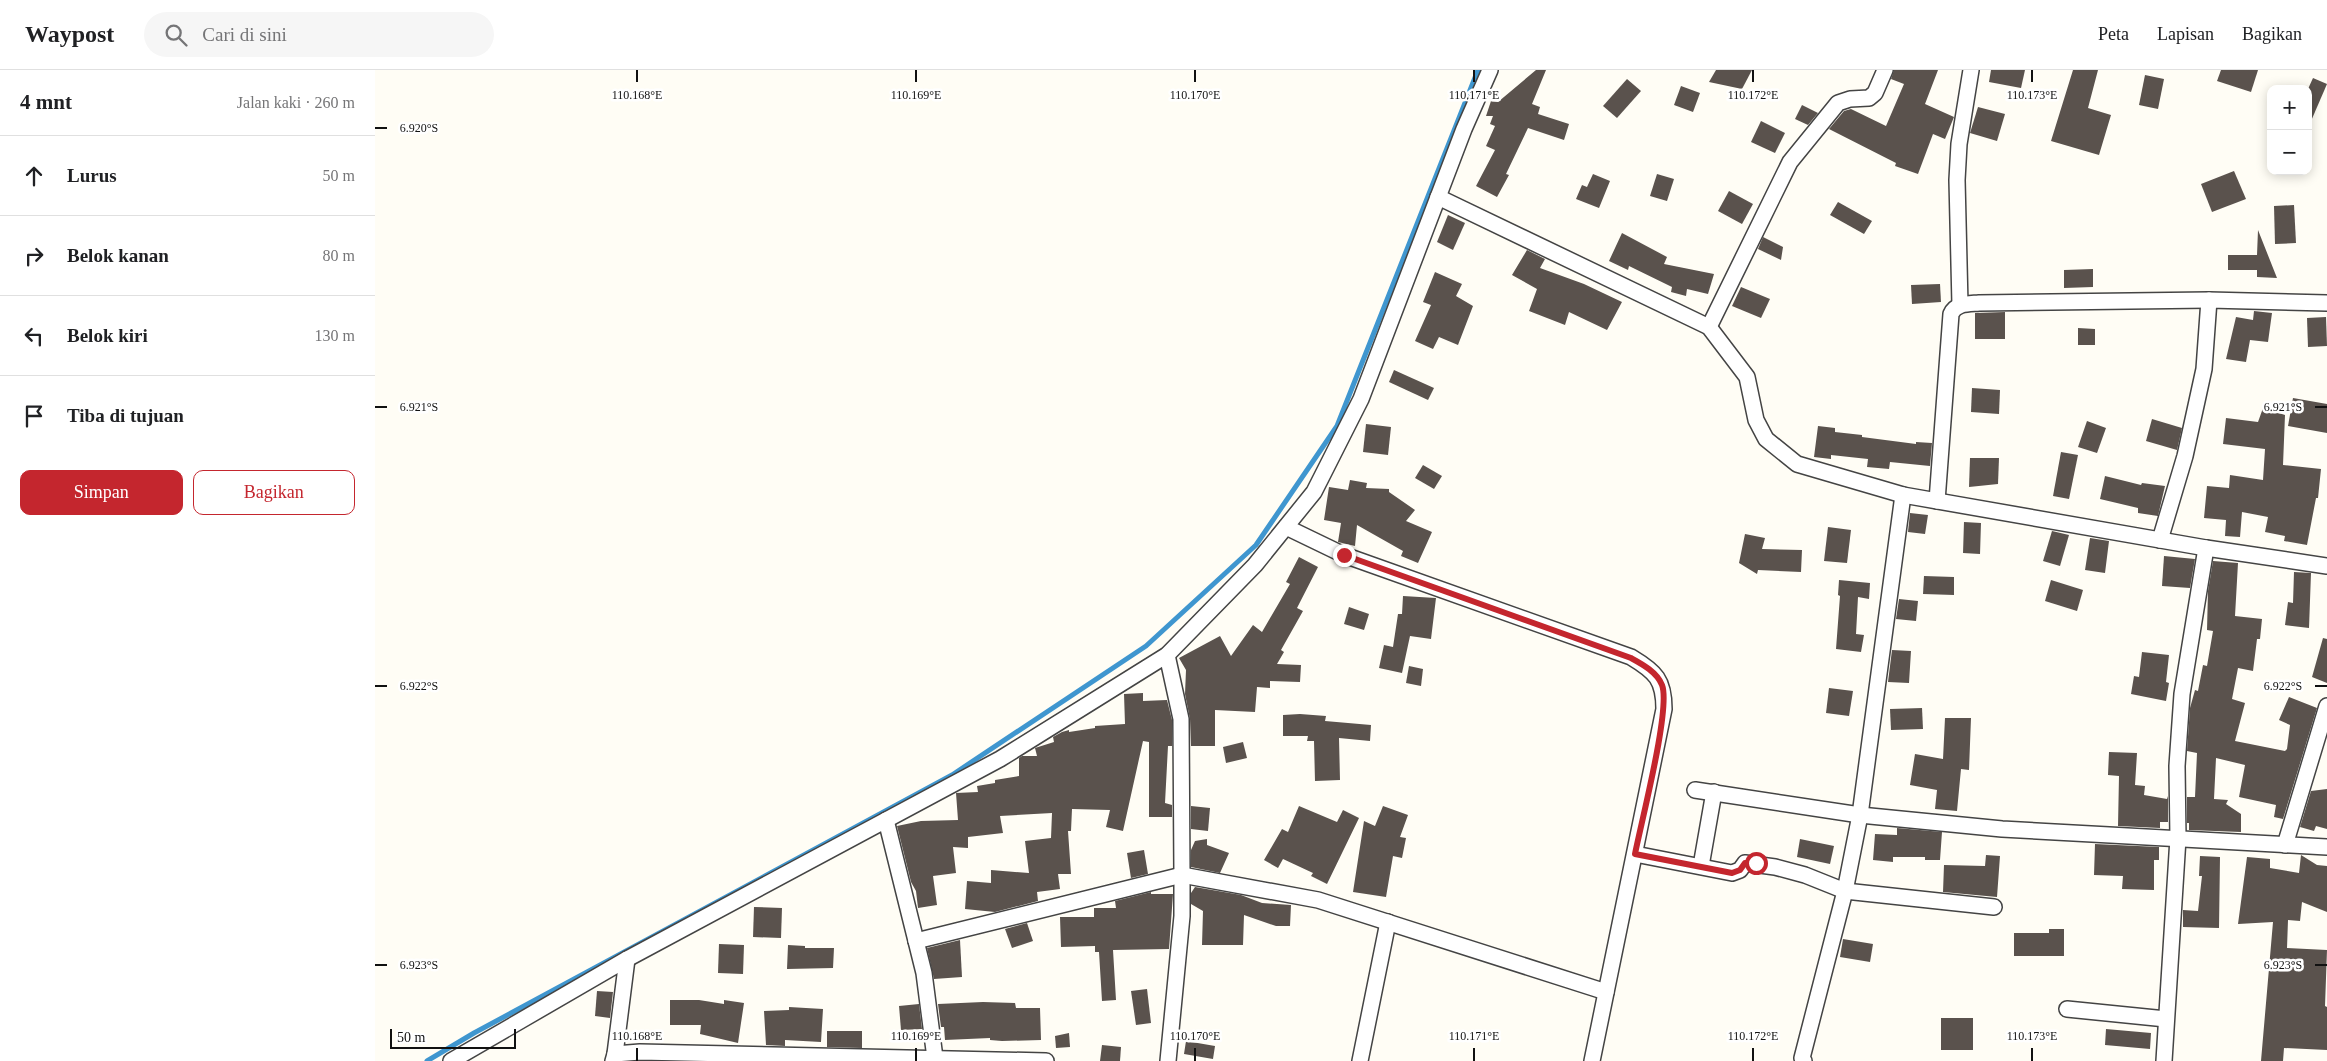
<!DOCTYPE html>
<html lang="id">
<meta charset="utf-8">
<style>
:root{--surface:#fff;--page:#f6f6f6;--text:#202124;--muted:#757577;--line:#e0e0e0;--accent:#c4262e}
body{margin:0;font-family:Georgia,serif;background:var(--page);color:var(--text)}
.controls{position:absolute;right:15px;top:15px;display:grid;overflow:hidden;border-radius:10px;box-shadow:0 2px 12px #0003}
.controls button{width:45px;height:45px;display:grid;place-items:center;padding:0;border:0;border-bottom:1px solid var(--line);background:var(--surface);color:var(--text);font:25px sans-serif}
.scale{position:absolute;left:15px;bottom:12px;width:126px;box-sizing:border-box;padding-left:5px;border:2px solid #111;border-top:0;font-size:14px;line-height:18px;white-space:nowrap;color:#111;-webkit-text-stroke:4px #fff;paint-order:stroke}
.stop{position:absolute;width:15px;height:15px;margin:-11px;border:4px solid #c4262e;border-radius:50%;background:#fff}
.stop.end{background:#c4262e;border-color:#fff;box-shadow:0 1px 5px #0008}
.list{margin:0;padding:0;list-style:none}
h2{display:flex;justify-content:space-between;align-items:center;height:65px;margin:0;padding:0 20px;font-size:21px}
h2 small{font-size:16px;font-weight:400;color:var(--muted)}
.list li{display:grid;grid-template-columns:32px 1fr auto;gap:15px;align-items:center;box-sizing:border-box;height:80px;padding:0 20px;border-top:1px solid var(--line)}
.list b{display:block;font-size:19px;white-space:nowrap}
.list em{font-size:16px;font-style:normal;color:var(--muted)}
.actions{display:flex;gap:10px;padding:15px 20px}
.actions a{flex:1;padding:11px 0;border:1px solid var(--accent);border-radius:10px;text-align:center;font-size:18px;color:var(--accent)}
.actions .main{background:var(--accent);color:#fff}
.icon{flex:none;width:28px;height:28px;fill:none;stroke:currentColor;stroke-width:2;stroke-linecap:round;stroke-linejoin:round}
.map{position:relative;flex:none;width:1952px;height:991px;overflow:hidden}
header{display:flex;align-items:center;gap:30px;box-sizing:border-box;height:70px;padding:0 25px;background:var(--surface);border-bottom:1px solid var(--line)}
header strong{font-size:24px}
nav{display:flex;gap:28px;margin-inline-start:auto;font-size:18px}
.search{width:350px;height:45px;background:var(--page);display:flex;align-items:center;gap:12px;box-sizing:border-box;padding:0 18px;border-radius:28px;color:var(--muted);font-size:19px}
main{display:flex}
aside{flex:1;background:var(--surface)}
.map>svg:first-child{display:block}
</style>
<header>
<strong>Waypost</strong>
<div class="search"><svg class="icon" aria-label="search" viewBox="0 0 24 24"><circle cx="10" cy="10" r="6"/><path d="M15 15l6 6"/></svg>Cari di sini</div>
<nav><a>Peta</a><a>Lapisan</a><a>Bagikan</a></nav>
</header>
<main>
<aside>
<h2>4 mnt<small>Jalan kaki · 260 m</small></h2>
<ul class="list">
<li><svg class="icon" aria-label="ahead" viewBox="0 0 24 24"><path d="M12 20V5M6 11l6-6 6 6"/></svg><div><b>Lurus</b></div><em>50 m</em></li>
<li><svg class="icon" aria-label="right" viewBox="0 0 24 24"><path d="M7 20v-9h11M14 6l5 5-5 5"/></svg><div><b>Belok kanan</b></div><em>80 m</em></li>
<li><svg class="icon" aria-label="left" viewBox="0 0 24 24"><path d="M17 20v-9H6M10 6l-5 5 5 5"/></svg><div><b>Belok kiri</b></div><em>130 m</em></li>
<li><svg class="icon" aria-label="arrive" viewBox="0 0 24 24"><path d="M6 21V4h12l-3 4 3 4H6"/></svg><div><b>Tiba di tujuan</b></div></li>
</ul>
<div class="actions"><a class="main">Simpan</a><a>Bagikan</a></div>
</aside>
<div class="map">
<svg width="1952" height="991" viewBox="0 0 1952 991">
<rect width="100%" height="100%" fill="#fffdf5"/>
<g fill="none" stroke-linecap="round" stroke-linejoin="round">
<!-- stream -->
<path stroke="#3f96cf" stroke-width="5" d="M52,991L99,963L577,705L771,576L881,475L962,356L1103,0"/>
</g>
<!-- building -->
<g fill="#5a524d">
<path d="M1161,0H1171L1157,34L1165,37L1163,44L1194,54L1189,70L1153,58L1131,104L1134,105L1122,127L1101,116L1120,80L1111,76L1120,56L1115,54L1118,46H1111L1116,31L1123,32Z"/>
<path d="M1341,0H1377L1367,19L1334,12Z"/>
<path d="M1519,0H1563L1550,34L1579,47L1570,69L1558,64L1543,104L1520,96L1521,93L1454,59L1469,41L1476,39L1511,56L1529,14L1516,9Z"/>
<path d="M1616,0H1650L1646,18L1614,12Z"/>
<path d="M1698,0H1723L1713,38L1736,45L1724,85L1676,71Z"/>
<path d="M1846,0H1883L1876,22L1842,11Z"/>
<path d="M1770,5L1789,9L1783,39L1764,35Z"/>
<path d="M1938,8L1952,14L1933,58V19Z"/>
<path d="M1252,9L1266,21L1242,48L1228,36Z"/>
<path d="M1306,16L1325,23L1318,42L1299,35Z"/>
<path d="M1427,35L1443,43L1433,55L1420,49Z"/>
<path d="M1603,37L1630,44L1622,71L1595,63Z"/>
<path d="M1386,51L1410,63L1400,83L1376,72Z"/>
<path d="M1859,101L1871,129L1837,142L1826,114Z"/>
<path d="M1218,104L1235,111L1224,138L1201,129L1207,115L1212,117Z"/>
<path d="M1282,104L1299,109L1292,131L1275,126Z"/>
<path d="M1354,121L1378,134L1367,154L1343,141Z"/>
<path d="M1463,132L1497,151L1489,164L1455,145Z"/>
<path d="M1919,135L1921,173L1900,174L1899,136Z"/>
<path d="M1073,145L1090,153L1078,180L1062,172Z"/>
<path d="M1883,160L1902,208L1882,207V200H1853V185H1882Z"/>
<path d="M1247,163L1292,187L1289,194L1339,204L1333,224L1312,219L1311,226L1296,222L1297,217L1254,196L1253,200L1234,191Z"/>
<path d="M1388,167L1408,177L1406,190L1383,179Z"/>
<path d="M1152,180L1170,189L1165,198L1209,214L1247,232L1232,260L1194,242L1190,255L1154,241L1162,219L1137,205Z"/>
<path d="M1718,199V217L1689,218V200Z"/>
<path d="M1060,202L1087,214L1081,226L1098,236L1083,275L1064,267L1058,279L1040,271L1056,235L1048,232Z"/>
<path d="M1565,214L1566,232L1537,234L1536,215Z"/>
<path d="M1366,217L1395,229L1386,248L1357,236Z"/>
<path d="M1879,241L1897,243L1893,272L1875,270L1871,292L1851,289L1861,247L1878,250Z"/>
<path d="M1630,242V269H1600V243Z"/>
<path d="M1951,247L1952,276L1933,277L1932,248Z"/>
<path d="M1703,258L1720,259V275H1703Z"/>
<path d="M1019,300L1059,318L1053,330L1014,312Z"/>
<path d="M1597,318L1625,320L1624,344L1596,342Z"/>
<path d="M1918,328L1952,334V363L1913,356Z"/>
<path d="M1888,338L1910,345L1908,395L1946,399L1943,428H1941L1932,475L1909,471L1910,466L1890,462L1893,447L1867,442L1865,467L1850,466L1851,450L1829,448L1832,416L1854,418L1855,405L1888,410L1890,379L1848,374L1851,348L1883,352Z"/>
<path d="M1777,349L1807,358L1802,380L1771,371Z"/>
<path d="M1712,351L1731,358L1722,383L1703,377Z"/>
<path d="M991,354L1016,357L1013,385L988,382Z"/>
<path d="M1443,356L1460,358V362L1487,365V367L1541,374V372L1557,373L1555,396L1515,392L1514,399L1492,397L1493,389L1456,385V389L1439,387Z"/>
<path d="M1686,382L1703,385L1694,429L1678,426Z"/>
<path d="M1595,388H1624L1623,414L1594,417Z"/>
<path d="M1048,395L1067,406L1059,419L1040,408Z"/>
<path d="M1730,406L1766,415L1767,413L1790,416L1783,446L1763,443V438L1725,429Z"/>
<path d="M975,410L992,413L991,418L1014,419V422L1040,440L1031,451L1057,462L1043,493L1026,486L1028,481L982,455L980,476L963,472L966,453L949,450L954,417L973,420Z"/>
<path d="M1535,443L1553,445L1550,464L1533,462Z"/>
<path d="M1589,452L1606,453L1605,484L1588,483Z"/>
<path d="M1453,457L1476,460L1472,493L1449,491Z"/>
<path d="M1677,461L1694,465L1685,496L1668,491Z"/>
<path d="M1370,464L1390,468L1387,479L1427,480L1426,502L1383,500L1382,504L1364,493Z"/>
<path d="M1715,468L1734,471L1730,503L1710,500Z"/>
<path d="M1789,486L1820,489L1815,518L1787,516Z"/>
<path d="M924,487L943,497L922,538L928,541L906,580L909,582L902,594L926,595L925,612L895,611V618L882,617L880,642L840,640V676H816L815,649L810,624L811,600L804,588L845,566L856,586L878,555L887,562L915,514L911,512Z"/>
<path d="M1838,491L1863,493L1860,546L1887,549L1885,569H1882L1878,601L1863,598L1857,629L1870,633L1860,671L1910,681L1912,679L1915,655L1904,650L1914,627L1942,638L1908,749L1899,747L1901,735L1864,727L1870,695L1841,688L1839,729L1853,730L1851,734L1866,744V762L1814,760V753H1812V727H1820L1822,683L1812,681L1815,638L1820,620L1823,621L1828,595L1832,596L1838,561L1832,560L1833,521Z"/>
<path d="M1919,502L1936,503L1934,558L1910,555L1913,532L1918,533Z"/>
<path d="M1549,506L1579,507V525L1548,524Z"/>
<path d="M1464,510L1495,513L1494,529L1483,527L1481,564L1489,565L1486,582L1461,579L1465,526L1463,525Z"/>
<path d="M1676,510L1708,520L1702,541L1670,531Z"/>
<path d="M1028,526L1061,528L1056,569L1035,566L1027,603L1004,598L1009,575L1018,577L1023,544H1027Z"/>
<path d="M1524,529L1543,531L1541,551L1521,549Z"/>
<path d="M974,537L994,544L989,560L969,554Z"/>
<path d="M1948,568L1952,569V613L1937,607Z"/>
<path d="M1517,580L1536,581L1534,613L1513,612Z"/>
<path d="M1767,582L1794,585L1791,612L1794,613L1791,631L1756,624L1759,606L1764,607Z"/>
<path d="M1034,596L1048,599L1046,616L1031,613Z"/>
<path d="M1454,618L1478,621L1474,646L1451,643Z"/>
<path d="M768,623V631L792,630L797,650V676H793L790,733L797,735V747H774V672L768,671L748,761L731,757L735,740L697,739L696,761H693L696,804H683L685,819L662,822L663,831L620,842L590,839L592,811L616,813V800L654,803L650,771L676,768L677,743L625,746L628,763L593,767V778L578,777L581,803L558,806L562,835L543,838L541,821L536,812L522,756L546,751L583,750L581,723L603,722L602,716L620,713V710L644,706V688L647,686H662L660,678L679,672L678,667L687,662L694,660V662L720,658V656L750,654L749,624Z"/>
<path d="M1547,638L1548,659L1516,660L1515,639Z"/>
<path d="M925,644L951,646L950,651L996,655L995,671L964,668L965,710L940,711L939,671H932L933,666H908V645Z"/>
<path d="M1570,648H1596L1594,700L1586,699L1582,741L1560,739L1562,720L1535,715L1540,684L1568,689Z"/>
<path d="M868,672L872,688L851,693L848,677Z"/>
<path d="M1734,682L1762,683L1760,715L1770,716L1769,725L1792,729L1793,726V752H1785V758L1743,756L1744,706L1733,705Z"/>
<path d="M1952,719V759L1941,756L1939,761L1925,757L1936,721Z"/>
<path d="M816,736L835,738L833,761L816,759Z"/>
<path d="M924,736L962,752L968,740L984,748L952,814L936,806L938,803L908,789L903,798L889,790L907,759L913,762Z"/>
<path d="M1008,736L1033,745L1025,767L1031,768L1027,788L1018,786L1011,827L978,822L989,751L1000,756Z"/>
<path d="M1522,758L1567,762L1565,790H1550V787H1518V792L1498,790L1500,764L1522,765Z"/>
<path d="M832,769V775L854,783L845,803L816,797V780L820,771Z"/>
<path d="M1425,769L1459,776L1455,794L1422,787Z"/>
<path d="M1720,774L1784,777V790H1779V820L1747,819L1748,806L1719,805Z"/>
<path d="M769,780L773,804L756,808L752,783Z"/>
<path d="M1611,785L1625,786L1622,827L1568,822L1569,795L1610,796Z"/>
<path d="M1926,785L1942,795L1952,796V842L1927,832L1925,851L1913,850L1912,878L1952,880L1950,936L1952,937V980L1909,978L1908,991H1886L1898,852L1863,854L1872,787L1895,789V798L1924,803Z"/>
<path d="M1825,786L1845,787L1844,858L1808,857V840L1823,841L1827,806H1824Z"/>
<path d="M820,817L866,825L887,833L916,835L915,856H901L869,845L868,875H827L828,841L816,834V823Z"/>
<path d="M776,822V824H798L794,879L738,880L741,930L727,931L724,882H720V876L686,877L685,847H719V838H741L740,831Z"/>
<path d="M379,837L407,838L406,868L378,867Z"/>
<path d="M652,853L658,871L637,878L630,859Z"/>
<path d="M1674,859H1689V886H1639V863H1674Z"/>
<path d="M1468,869L1498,874L1495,892L1465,887Z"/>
<path d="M585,870L587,907L559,909L552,878Z"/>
<path d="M344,874L369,875L368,904L343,903Z"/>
<path d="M413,875L430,876V878H459L458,898L412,899Z"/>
<path d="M772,919L776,953L761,955L756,921Z"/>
<path d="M222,921L238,922L235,948L220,946Z"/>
<path d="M295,930H324L349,934V930L369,933L363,973L325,964L326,955H295Z"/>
<path d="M608,932L640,933L641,938H665L666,970L627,971L615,970V968L570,970L569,957H566L563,934Z"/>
<path d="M544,934L547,959L526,960L524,936Z"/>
<path d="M414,937L448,939L446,972L410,970V976L391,975L389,941L414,940Z"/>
<rect x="1566" y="948" width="32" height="32"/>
<path d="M1731,959L1776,963L1775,979L1730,975Z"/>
<path d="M452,961H487V978L452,977Z"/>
<path d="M694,963L695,977L681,978L680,966Z"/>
<path d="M811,971L840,976L838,989L809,984Z"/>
<path d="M727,975L746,977L745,991H725Z"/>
</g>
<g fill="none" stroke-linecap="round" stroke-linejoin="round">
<!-- street casing -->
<g stroke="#444" stroke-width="18">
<g id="street">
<path d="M1063,127L1334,257L1372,307L1381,350L1391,369L1422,394L1528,425L1831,478L1952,496"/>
<path d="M1585,235L1582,110L1584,74L1596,0"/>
<path d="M1334,257L1415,92L1463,33L1475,29L1494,28L1500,23L1510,0"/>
<path d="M1562,431L1576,244C1581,233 1593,234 1604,233L1834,230"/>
<path d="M911,457L969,485L1256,587C1281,602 1289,610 1289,639L1217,991"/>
<path d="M1785,470L1810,386L1829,299L1834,230L1952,233"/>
<path d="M792,585L806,649L807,805V846L793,991"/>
<path d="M1320,720L1485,745L1627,759L1952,777"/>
<path d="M511,750L549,903L560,988"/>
<path d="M1910,775L1952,636"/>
<path d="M1260,784L1357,803L1365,800L1370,793L1400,797L1430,805L1470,821L1619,837"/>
<path d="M1326,796L1339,722"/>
<path d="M541,871L807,805L943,830L1231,922"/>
<path d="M1692,939L1791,949"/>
<path d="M240,984L252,889"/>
<path d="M76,991L252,889L625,689L792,585L880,495L939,422L986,329L1089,59L1115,0"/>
<path d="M238,991L240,984L265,982L671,991"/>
<path d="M985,991L1013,852"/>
<path d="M1429,991L1427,988L1470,821L1485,745L1528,425"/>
<path d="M1789,991L1803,768L1802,696L1807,624L1831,478"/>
</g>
</g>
<!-- street -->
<use href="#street" stroke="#fff" stroke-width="15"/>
</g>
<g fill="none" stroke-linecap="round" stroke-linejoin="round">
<!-- route -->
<path stroke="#c4262e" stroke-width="6" d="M969,485L1256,588C1267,594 1282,602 1287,615C1296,638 1266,753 1260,784L1357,803L1365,800L1370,793H1381"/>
</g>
<!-- ticks -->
<path fill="none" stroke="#111" stroke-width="2" d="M262,0V12M541,0V12M820,0V12M1099,0V12M1378,0V12M1657,0V12M0,58H12M0,337H12M1940,337H1952M0,616H12M1940,616H1952M0,895H12M1940,895H1952M262,978V991M541,978V991M820,978V991M1099,978V991M1378,978V991M1657,978V991"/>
<g font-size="12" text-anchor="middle" fill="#111" stroke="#fff" stroke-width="5" stroke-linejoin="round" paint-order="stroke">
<text x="262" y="29">110.168°E</text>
<text x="541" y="29">110.169°E</text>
<text x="820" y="29">110.170°E</text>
<text x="1099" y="29">110.171°E</text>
<text x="1378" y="29">110.172°E</text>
<text x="1657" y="29">110.173°E</text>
<text x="44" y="62">6.920°S</text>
<text x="44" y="341">6.921°S</text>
<text x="1908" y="341">6.921°S</text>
<text x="44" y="620">6.922°S</text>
<text x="1908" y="620">6.922°S</text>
<text x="44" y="899">6.923°S</text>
<text x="1908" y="899">6.923°S</text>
<text x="262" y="970">110.168°E</text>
<text x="541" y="970">110.169°E</text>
<text x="820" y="970">110.170°E</text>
<text x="1099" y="970">110.171°E</text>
<text x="1378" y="970">110.172°E</text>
<text x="1657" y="970">110.173°E</text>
</g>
</svg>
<div class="controls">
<button>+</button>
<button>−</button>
</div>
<div class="scale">50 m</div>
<div class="stop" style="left:1381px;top:793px"></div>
<div class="stop end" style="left:969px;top:485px"></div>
</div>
</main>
